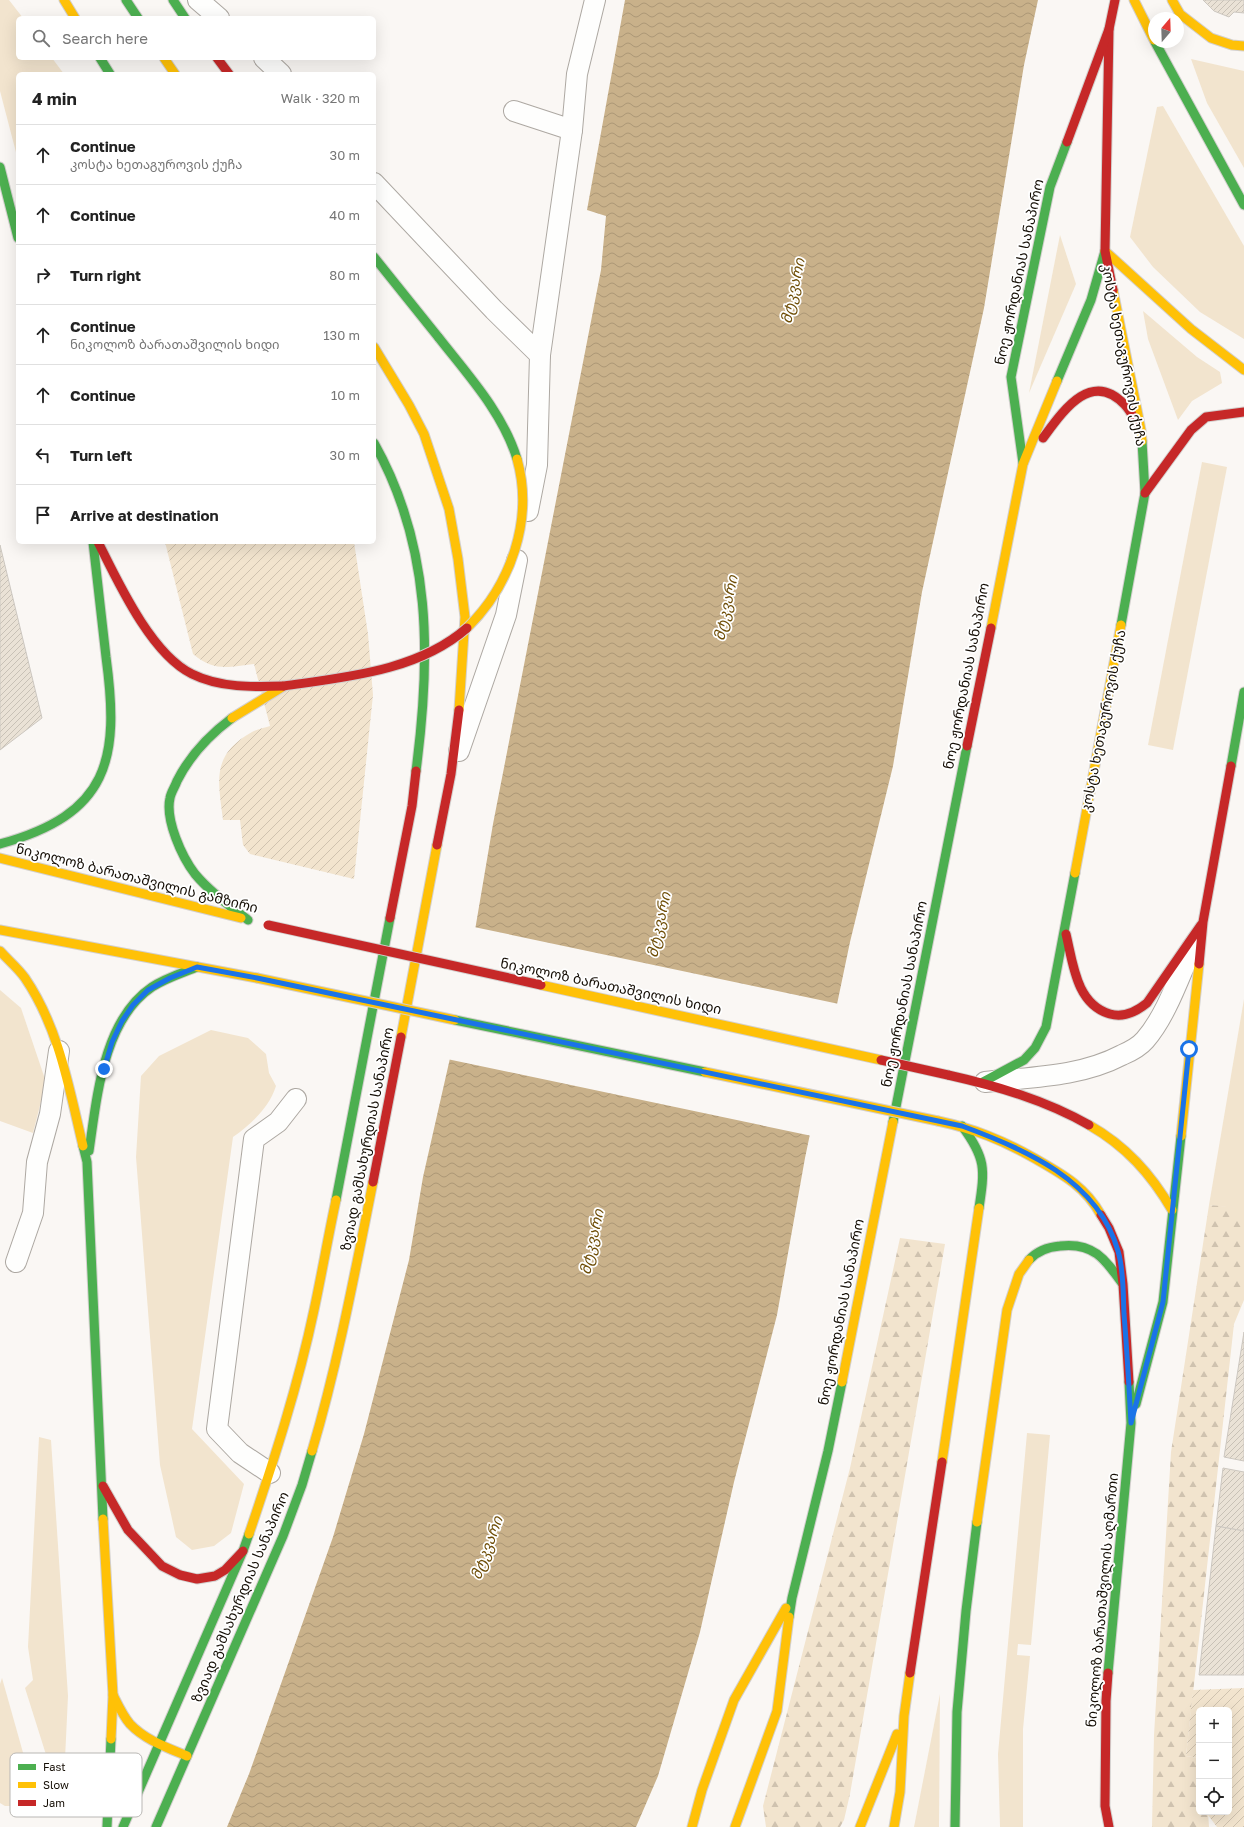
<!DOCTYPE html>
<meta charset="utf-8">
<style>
:root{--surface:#fff;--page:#f2f2f2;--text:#222;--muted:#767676;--line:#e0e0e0}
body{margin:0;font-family:"Golos Text","Noto Sans Georgian",sans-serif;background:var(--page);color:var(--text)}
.controls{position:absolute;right:12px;bottom:12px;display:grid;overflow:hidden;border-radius:6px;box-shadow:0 4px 16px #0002}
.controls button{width:36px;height:36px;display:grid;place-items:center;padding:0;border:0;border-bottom:1px solid var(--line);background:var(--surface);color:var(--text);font:20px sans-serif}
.compass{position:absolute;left:1148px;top:12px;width:36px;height:36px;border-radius:50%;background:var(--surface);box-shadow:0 4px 16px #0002;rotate:19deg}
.stop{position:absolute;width:12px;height:12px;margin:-9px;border:3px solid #1a73e8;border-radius:50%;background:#fff}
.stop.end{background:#1a73e8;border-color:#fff;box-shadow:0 1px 4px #0008}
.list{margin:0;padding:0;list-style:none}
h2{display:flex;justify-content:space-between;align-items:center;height:52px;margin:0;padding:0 16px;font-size:17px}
h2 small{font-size:13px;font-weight:400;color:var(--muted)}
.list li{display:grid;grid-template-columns:26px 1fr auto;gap:12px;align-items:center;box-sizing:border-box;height:60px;padding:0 16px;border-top:1px solid var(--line)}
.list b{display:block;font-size:15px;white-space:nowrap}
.list p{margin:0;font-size:13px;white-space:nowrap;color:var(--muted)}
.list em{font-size:13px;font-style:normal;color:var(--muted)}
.icon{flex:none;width:22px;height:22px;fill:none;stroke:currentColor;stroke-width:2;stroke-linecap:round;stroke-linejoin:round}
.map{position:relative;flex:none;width:1244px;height:1827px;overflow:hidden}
.search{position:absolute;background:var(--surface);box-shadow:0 4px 16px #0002;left:16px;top:16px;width:360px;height:44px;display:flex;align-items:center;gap:10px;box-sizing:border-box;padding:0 14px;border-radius:6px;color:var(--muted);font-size:15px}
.panel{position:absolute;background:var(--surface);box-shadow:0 4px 16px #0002;left:16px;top:72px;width:360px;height:472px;border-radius:6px}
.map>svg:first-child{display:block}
</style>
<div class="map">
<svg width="1244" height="1827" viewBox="0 0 1244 1827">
<defs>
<pattern id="forest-firs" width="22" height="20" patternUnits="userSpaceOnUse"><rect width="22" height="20" fill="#f2e4ce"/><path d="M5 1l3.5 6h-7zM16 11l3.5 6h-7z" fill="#cfc2af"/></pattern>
<pattern id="garden-furrows" width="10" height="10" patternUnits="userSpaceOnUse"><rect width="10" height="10" fill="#f2e4ce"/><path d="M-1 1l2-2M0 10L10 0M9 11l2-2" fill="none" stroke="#cfc2af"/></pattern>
<pattern id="water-waves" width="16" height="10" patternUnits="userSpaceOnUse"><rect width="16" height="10" fill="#c9b18a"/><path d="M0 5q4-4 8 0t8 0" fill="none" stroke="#ac9776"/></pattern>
<pattern id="building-hatch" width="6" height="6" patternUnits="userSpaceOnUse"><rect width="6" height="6" fill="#eae2d6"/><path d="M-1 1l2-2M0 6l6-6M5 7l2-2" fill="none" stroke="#c8c1b6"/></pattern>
</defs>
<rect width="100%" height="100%" fill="#faf7f4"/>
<!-- green -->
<g fill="#f2e4ce">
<path d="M0,0H9L23,18H18V58H52L64,74H18V160L0,91Z"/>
<path d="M1191,59L1244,71V168L1207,103Z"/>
<path d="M1163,106L1244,246V339L1200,312L1153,267L1130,237L1157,107Z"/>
<path d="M1060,235L1076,284L1029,393Z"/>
<path d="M1143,311L1197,357L1220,372L1222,383L1192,401L1178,420L1148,339Z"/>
<path d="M1202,462L1227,467L1173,750L1148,745Z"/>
<path d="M0,990L21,1008L46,1082L33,1133L0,1121Z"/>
<path d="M1244,999V1209L1209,1205Z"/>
<path d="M211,1030L248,1038L266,1054L269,1073L276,1086C269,1108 251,1124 233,1137L192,1429L244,1484L231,1533L214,1546L192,1550L176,1537L160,1465L136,1157L141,1076L159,1056Z"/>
<path d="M1027,1433L1050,1435L1031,1645L1018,1644L1017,1655L1030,1656L1023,1729V1827H1000L998,1754Z"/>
<path d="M39,1437L51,1440L68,1696L65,1759L54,1780L25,1688L33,1680L28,1647Z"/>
<path d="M2,1678L38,1806H5L0,1803V1684Z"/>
<path d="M940,1694L939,1827H914Z"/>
</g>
<!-- forest -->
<g fill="url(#forest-firs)">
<path d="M1209,1205L1244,1208V1300L1234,1324L1186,1756L1199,1758V1812H1208L1209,1827H1152L1154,1735L1171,1452Z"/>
<path d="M900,1238L945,1244L850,1794L844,1820L840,1827H766L763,1806L850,1468Z"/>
</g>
<!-- garden -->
<g fill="url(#garden-furrows)">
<path d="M165,542H354L368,634L373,695L354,879L250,854L243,845L240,820H223C218,780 211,755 252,732C258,729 264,728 270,726L254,664C228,667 214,672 193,654Z"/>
<path d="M1244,1688V1827H1217L1208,1815V1812H1229V1710H1199V1758L1186,1756L1193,1690Z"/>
</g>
<!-- water -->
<path fill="url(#water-waves)" d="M625,0H1038L1024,65L984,308L922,592L893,766L850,942L805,1158L777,1315L734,1482L700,1632L658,1776L636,1827H227L249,1774L333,1537L364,1434L409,1260L423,1177L463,1001L493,824L601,270L606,216L587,210Z"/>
<!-- pier -->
<path fill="#faf7f4" d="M474,927L839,1004L812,1136L447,1059L461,1001Z"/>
<!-- building -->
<g fill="url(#building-hatch)" stroke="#ccc7c0">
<path d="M1203,0H1244V13L1234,12L1229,17L1214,11Z"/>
<path d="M0,545L42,718L0,750Z"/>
<path d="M1244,1332V1461L1224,1457Z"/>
<path d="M1223,1468L1244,1472V1531L1216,1526Z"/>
<path d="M1216,1526L1244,1531V1675H1199Z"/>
</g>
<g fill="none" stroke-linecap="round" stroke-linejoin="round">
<!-- lane casing -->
<g stroke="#ada8a2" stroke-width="22">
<g id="lane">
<path d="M198,0L219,18"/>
<path d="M264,58L281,74"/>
<path d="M514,111L572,130"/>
<path d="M374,183L494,310L540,355L537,465L528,511"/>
<path d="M540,355L572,130L577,74L595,0"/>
<path d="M459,751L506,615L517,560"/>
<path d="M985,1082C1032,1077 1080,1077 1122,1055C1129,1052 1139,1047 1145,1040C1166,1016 1179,977 1192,948"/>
<path d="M16,1262L33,1213L37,1162L50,1114L59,1051"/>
<path d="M270,1473L240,1453L217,1429L254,1139L278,1122L296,1099"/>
</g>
</g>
<!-- fast casing -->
<g stroke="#d3d0ce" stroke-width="11">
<g id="fast">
<path d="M126,0L138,18"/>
<path d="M173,0L185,18"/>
<path d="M1155,42L1244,205"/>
<path d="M100,58L110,74"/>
<path d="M0,167L18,238"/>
<path d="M374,257L439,338"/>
<path d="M1057,381L1091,300L1105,251"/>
<path d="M374,443C432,546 431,657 416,771"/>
<path d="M1023,463L1011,377L1050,187L1067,142"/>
<path d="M1121,625L1145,493L1142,441"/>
<path d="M232,718C208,736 190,755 177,781C175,787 171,792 170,798C165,820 182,857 195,874C210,892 230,906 248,920"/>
<path d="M1231,766L1244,692"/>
<path d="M0,844C109,814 120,760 106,657C102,619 97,580 93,542"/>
<path d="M983,1082L1024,1060L1035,1048L1046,1027L1075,873"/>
<path d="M893,1122L967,746"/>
<path d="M962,1126C986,1158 985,1169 979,1208"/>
<path d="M83,1146L87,1162L103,1519"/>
<path d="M89,1151C97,1097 103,1020 152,987C166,978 182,973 197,967"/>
<path d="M336,1200L390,918"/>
<path d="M1029,1260C1037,1251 1048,1247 1060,1246C1093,1242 1105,1259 1122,1283"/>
<path d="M1136,1404L1163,1302L1181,1136"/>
<path d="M789,1617L792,1598L828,1451L842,1382"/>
<path d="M1108,1673L1131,1423L1129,1382"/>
<path d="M107,1827L111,1739"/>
<path d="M123,1827L243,1551L249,1534"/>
<path d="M156,1827L283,1536L302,1485L312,1451"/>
<path d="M955,1827L957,1712L966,1611L977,1522"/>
</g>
</g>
<!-- slow casing -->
<g stroke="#d3d0ce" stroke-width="11">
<g id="slow">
<path d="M64,0L75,18"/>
<path d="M1134,0L1154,40"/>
<path d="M1172,0L1180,14L1211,38L1232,45L1244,46"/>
<path d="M164,58L175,74"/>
<path d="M1105,251L1191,329L1244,370"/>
<path d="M1113,290L1141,430L1142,441"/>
<path d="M374,347L409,405L424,434L449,509L458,559L465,617L459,710"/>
<path d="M991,628L1023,464L1057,381"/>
<path d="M232,718L284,686"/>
<path d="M0,858L241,918"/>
<path d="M1075,873L1121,625"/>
<path d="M0,930L257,978"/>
<path d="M0,951C8,960 18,968 25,978C59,1028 69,1088 83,1146"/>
<path d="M401,1037L437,845"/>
<path d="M938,1121C975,1129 1002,1140 1034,1158C1062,1174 1085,1186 1101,1215"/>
<path d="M1089,1125C1126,1146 1151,1174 1172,1210"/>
<path d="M1181,1136L1199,964"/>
<path d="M842,1382L893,1122"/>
<path d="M312,1451C338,1363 355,1272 373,1182"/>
<path d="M942,1462L979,1208"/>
<path d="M103,1519L113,1695L111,1739"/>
<path d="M977,1522L1007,1310L1019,1274L1029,1260"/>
<path d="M249,1534C274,1460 298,1386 314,1310C322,1273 328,1237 336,1200"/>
<path d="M113,1695C118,1705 123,1716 130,1724C145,1740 168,1748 187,1756"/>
<path d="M692,1827L702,1790L734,1700L786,1608"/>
<path d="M735,1827L777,1711L789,1617"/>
<path d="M860,1827L897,1734"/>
<path d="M894,1827L900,1792L904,1716L910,1673"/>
</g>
</g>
<!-- jam casing -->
<g stroke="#d3d0ce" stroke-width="11">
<g id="jam">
<path d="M1109,29L1105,251L1113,290"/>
<path d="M217,58L229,74"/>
<path d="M1067,142L1109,29L1115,0"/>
<path d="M1043,438C1063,411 1091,369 1125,405C1130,410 1133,417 1137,423"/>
<path d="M1145,493L1191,430L1206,417L1244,412"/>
<path d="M98,542C118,582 151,654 192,674C220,688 253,687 284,686"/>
<path d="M967,746L991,628"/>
<path d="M437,845L451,774L459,710"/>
<path d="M390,918L412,806L416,771"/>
<path d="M1066,934C1073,963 1076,1004 1110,1014C1124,1018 1136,1012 1147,1003L1201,925"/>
<path d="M1199,964L1203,922L1231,766"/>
<path d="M948,1075C997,1086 1045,1100 1089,1125"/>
<path d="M373,1182L401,1037"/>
<path d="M1101,1215L1109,1228L1119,1252L1123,1284L1129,1382"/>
<path d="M103,1486L128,1530L162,1566L180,1575L197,1579L215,1576L225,1570L243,1551"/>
<path d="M910,1673L942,1462"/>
<path d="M1108,1673L1106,1701L1105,1806L1109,1827"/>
</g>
</g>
<!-- lane -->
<use href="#lane" stroke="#fefefd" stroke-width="20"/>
<!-- fast -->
<use href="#fast" stroke="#4caf50" stroke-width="9"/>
<!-- slow -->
<use href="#slow" stroke="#ffc107" stroke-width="9"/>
<!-- jam -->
<use href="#jam" stroke="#c62828" stroke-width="9"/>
<!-- fast-bridge casing -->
<g stroke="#d3d0ce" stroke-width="11" stroke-linecap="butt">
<g id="fast-bridge">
<path d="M439,338C468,375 503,413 517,459"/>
<path d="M455,1020L705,1072"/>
</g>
</g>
<!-- slow-bridge casing -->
<g stroke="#d3d0ce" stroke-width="11" stroke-linecap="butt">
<g id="slow-bridge">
<path d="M467,628C511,585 534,519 517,459"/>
<path d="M257,978L455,1020"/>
<path d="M541,985L881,1060"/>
<path d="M705,1072L938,1121"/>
</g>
</g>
<!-- jam-bridge casing -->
<g stroke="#d3d0ce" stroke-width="11" stroke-linecap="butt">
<g id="jam-bridge">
<path d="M284,686C346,677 418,671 467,628"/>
<path d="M268,925L541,985"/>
<path d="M881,1060L948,1075"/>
</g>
</g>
<!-- fast-bridge -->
<use href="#fast-bridge" stroke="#4caf50" stroke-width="9"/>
<!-- slow-bridge -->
<use href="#slow-bridge" stroke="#ffc107" stroke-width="9"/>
<!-- jam-bridge -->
<use href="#jam-bridge" stroke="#c62828" stroke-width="9"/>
</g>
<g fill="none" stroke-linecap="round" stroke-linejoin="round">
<!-- route -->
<path stroke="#1a73e8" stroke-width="5" d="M104,1069L112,1042L122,1021L133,1005L148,990L170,978L197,967L257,978L962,1126C1025,1149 1098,1180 1118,1251C1124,1271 1123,1294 1124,1314C1127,1350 1129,1387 1131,1423L1163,1302L1189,1049"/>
</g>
<g text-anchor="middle" stroke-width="3.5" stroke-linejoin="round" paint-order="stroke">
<!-- street labels -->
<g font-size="14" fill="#150e05" stroke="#fff">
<text transform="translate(1019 272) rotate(-78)" y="5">ნოე ჟორდანიას სანაპირო</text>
<text transform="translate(1124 355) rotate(79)" y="5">კოსტა ხეთაგუროვის ქუჩა</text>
<text transform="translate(966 676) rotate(-79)" y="5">ნოე ჟორდანიას სანაპირო</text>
<text transform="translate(1103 721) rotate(-79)" y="5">კოსტა ხეთაგუროვის ქუჩა</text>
<text transform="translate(137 878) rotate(14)" y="5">ნიკოლოზ ბარათაშვილის გამზირი</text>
<text transform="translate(611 986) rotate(12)" y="5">ნიკოლოზ ბარათაშვილის ხიდი</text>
<text transform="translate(904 994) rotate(-79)" y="5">ნოე ჟორდანიას სანაპირო</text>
<text transform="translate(367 1139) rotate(-79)" y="5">ზვიად გამსახურდიას სანაპირო</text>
<text transform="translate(841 1312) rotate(-79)" y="5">ნოე ჟორდანიას სანაპირო</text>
<text transform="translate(240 1597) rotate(-67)" y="5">ზვიად გამსახურდიას სანაპირო</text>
<text transform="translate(1102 1600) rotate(-85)" y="5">ნიკოლოზ ბარათაშვილის აღმართი</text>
</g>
<!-- water labels -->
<g font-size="15" font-style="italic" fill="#6e4d06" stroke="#fff">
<text transform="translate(793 291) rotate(-78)" y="5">მტკვარი</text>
<text transform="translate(726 608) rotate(-78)" y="5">მტკვარი</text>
<text transform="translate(659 925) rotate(-78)" y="5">მტკვარი</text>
<text transform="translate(592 1242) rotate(-78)" y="5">მტკვარი</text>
<text transform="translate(487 1548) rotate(-70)" y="5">მტკვარი</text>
</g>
</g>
<!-- legend -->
<rect x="10" y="1753" width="132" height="64" rx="6" fill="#fff" stroke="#b9b7b4" stroke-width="1"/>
<rect x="18" y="1764" width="18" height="6" fill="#4caf50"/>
<rect x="18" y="1782" width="18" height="6" fill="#ffc107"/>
<rect x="18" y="1800" width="18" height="6" fill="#c62828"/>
<g font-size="11" fill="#150e05">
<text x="43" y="1771">Fast</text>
<text x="43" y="1789">Slow</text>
<text x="43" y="1807">Jam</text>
</g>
</svg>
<div class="controls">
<button>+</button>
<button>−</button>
<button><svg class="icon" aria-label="locate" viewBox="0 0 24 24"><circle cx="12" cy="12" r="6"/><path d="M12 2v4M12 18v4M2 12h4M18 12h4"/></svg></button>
</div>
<svg class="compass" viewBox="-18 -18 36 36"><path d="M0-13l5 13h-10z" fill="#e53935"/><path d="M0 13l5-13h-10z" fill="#767676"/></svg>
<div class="stop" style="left:1189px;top:1049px"></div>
<div class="stop end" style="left:104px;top:1069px"></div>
<div class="search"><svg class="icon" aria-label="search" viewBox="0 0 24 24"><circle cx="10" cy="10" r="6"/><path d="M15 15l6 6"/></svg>Search here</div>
<section class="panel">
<h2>4 min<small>Walk · 320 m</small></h2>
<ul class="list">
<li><svg class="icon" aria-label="ahead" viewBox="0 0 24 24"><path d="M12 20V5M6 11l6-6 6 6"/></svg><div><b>Continue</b><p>კოსტა ხეთაგუროვის ქუჩა</p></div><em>30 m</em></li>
<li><svg class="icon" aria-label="ahead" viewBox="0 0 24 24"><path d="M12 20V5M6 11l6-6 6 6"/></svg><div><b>Continue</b></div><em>40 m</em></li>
<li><svg class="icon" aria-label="right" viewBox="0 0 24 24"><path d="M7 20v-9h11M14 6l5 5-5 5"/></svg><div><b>Turn right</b></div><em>80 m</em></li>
<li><svg class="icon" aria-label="ahead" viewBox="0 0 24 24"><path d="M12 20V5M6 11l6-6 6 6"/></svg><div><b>Continue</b><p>ნიკოლოზ ბარათაშვილის ხიდი</p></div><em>130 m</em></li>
<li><svg class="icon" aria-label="ahead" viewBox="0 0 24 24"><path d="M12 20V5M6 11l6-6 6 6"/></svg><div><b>Continue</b></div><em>10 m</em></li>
<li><svg class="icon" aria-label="left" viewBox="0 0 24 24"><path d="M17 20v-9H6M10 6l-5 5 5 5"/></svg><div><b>Turn left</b></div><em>30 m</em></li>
<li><svg class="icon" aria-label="arrive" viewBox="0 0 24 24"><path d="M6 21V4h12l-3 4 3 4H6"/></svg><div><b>Arrive at destination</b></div></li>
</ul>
</section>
</div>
